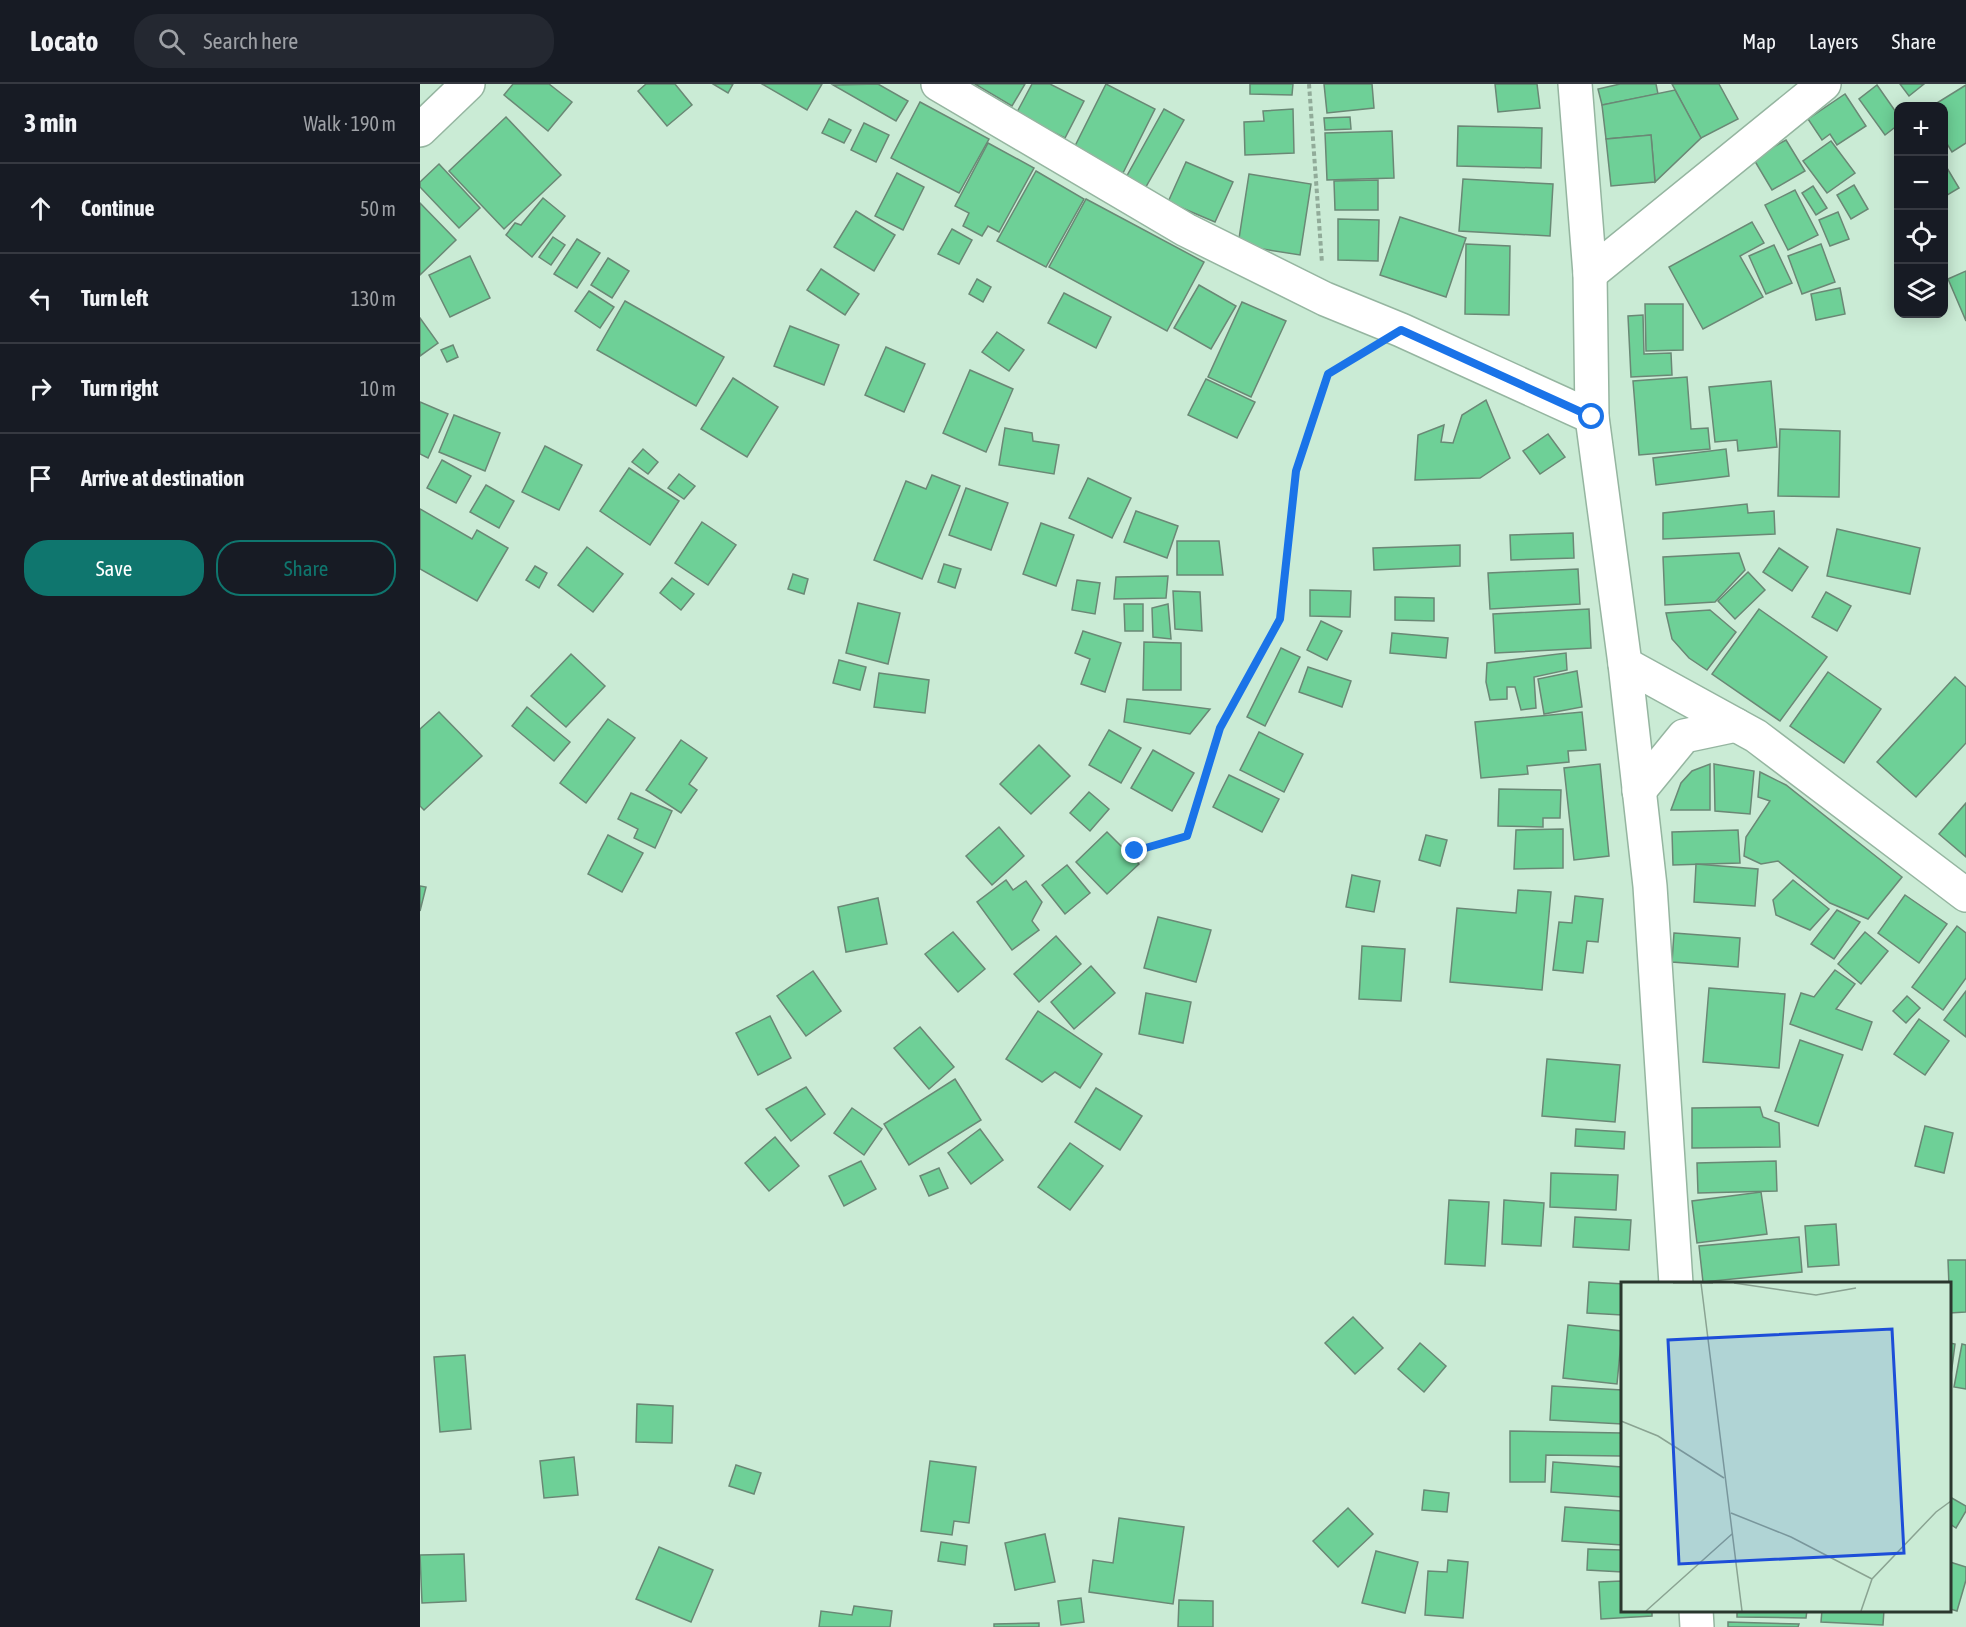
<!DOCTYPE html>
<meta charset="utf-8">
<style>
:root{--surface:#171b24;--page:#242831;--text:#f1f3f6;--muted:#9ea1a6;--line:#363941;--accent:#0f766e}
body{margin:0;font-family:"Asap Condensed",sans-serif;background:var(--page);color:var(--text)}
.controls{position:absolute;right:18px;top:18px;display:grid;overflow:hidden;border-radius:12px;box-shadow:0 3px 15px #0003}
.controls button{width:54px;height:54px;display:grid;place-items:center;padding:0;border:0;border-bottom:2px solid var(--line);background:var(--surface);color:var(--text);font:30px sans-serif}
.stop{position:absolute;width:18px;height:18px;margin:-14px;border:4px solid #1a73e8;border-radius:50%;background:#fff}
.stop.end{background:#1a73e8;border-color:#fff;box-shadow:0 2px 6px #0008}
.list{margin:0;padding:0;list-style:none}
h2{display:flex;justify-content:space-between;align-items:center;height:78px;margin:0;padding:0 24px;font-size:26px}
h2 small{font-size:20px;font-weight:400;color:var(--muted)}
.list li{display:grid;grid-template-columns:39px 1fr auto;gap:18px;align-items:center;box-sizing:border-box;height:90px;padding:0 24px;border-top:2px solid var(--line)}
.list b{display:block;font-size:22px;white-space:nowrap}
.list em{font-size:20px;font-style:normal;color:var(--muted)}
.actions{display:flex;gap:12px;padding:18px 24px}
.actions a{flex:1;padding:14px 0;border:2px solid var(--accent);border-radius:24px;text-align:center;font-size:21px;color:var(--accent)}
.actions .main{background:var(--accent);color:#fff}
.icon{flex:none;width:33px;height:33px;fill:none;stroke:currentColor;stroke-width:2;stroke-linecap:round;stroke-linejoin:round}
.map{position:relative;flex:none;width:1546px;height:1543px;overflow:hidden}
header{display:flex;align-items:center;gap:36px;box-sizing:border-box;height:84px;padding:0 30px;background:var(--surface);border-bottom:2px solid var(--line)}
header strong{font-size:28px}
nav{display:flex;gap:33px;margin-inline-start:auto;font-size:21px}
.search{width:420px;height:54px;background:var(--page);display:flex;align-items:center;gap:15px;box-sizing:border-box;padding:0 21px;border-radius:24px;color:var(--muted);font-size:22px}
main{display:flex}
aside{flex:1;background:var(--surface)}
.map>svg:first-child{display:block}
</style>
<header>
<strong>Locato</strong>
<div class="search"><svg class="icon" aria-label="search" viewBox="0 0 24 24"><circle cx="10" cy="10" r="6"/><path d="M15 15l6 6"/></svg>Search here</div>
<nav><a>Map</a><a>Layers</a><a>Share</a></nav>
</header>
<main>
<aside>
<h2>3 min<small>Walk · 190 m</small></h2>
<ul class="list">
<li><svg class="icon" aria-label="ahead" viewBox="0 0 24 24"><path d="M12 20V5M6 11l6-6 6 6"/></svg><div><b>Continue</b></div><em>50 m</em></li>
<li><svg class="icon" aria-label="left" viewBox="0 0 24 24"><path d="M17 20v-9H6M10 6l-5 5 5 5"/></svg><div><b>Turn left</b></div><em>130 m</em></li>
<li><svg class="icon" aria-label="right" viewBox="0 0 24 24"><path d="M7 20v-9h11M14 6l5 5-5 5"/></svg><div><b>Turn right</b></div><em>10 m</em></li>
<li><svg class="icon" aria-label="arrive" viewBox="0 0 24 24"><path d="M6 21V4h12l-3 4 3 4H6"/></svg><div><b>Arrive at destination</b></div></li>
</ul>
<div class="actions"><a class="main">Save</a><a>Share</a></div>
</aside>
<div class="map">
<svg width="1546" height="1543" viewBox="0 0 1546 1543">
<rect width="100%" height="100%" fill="#caebd5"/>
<!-- building -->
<g fill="#6ed097" stroke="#6a8875" stroke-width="1.5">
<path d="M93,0H129L152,18L128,47L84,11Z"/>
<path d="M226,0H255L272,21L247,42L218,7Z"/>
<path d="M293,0H313L308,9Z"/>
<path d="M342,0H402L387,26Z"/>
<path d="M458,0L488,17L476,37L413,1Z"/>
<path d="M555,0H605L592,22Z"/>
<path d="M612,0H630L664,17L645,54L596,30Z"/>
<path d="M686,0L735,25L703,89L654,64Z"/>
<path d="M830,0H873L872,11L830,10Z"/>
<path d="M904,0H952L954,24L907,29Z"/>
<path d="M1075,0H1117L1120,24L1078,28Z"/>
<path d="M1200,0H1236L1238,10L1182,21L1178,5Z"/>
<path d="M1252,0H1299L1318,35L1281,54Z"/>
<path d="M1480,0H1504L1489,12Z"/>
<path d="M1457,1L1478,31V41L1465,51L1439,15Z"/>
<path d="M1546,1V59L1532,68L1524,55V22H1512Z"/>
<path d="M1255,6L1281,54L1235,98L1231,51L1186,55L1182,21Z"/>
<path d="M1425,10L1446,42L1417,61L1410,50L1402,56L1388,35Z"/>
<path d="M500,18L569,55L539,109L471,74Z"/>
<path d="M744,25L764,36L723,108L704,97Z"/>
<path d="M873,25L874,69L825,71L824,38L844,37L843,27Z"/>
<path d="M86,33L141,91L84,145L29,87Z"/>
<path d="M930,33L931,45L905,46L904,34Z"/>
<path d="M409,35L431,46L424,59L402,49Z"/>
<path d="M444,39L469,51L456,78L431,66Z"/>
<path d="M1038,42L1122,44L1121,84L1037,82Z"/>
<path d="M972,47L974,94L907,96L905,49Z"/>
<path d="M1231,51L1235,98L1191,102L1186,55Z"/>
<path d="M1366,56L1385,87L1352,106L1333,74Z"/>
<path d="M1411,57L1435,89L1407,109L1383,77Z"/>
<path d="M568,59L614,84L579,148L568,142L562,152L543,142L549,129L535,122Z"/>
<path d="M766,78L813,98L795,138L748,118Z"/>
<path d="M1524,79L1539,104L1524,113Z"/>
<path d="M19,80L60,124L39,144L0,103V98Z"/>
<path d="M616,87L664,115L626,183L577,157Z"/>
<path d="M477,89L504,103L483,146L455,132Z"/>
<path d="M829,90L891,100L880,171L818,161Z"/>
<path d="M1043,95L1133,100L1130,152L1039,147Z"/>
<path d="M958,96V126H915L914,97Z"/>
<path d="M1434,101L1448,125L1431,135L1417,111Z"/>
<path d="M1393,102L1407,124L1396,131L1382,109Z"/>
<path d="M1375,106L1398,151L1368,166L1345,121Z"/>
<path d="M123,114L145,132L112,173L86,151L95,139L101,141Z"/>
<path d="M666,115L784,178L747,247L629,183Z"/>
<path d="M0,119L36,156L0,191Z"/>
<path d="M436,127L475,151L454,187L414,163Z"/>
<path d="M1418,128L1429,155L1410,162L1399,136Z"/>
<path d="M980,133L1046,154L1026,213L960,191Z"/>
<path d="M918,135L959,136L958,177L918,176Z"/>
<path d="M1332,138L1344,159L1320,172L1343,213L1283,245L1249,183Z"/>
<path d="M532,145L552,156L539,180L518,170Z"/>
<path d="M133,153L145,161L131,181L119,173Z"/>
<path d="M157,155L180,169L157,204L134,190Z"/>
<path d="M1046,160L1090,162L1089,231L1045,230Z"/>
<path d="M1401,160L1415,198L1382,210L1368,172Z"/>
<path d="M1354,161L1372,199L1346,210L1329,172Z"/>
<path d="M50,172L70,214L30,233L9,191Z"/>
<path d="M188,174L209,187L192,214L171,201Z"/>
<path d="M401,185L439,210L425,231L387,206Z"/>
<path d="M1546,187V237L1528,195Z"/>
<path d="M557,195L571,203L563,218L549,210Z"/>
<path d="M779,201L816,222L791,265L754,244Z"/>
<path d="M1420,204L1425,230L1396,236L1391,210Z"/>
<path d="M169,207L194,223L180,244L155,227Z"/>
<path d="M644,209L691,233L676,264L628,239Z"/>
<path d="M205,217L304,273L276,322L177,266Z"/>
<path d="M822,218L866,237L831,313L788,293Z"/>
<path d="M1225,220H1263V266L1226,267Z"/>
<path d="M1223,231L1224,270L1251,269L1252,291L1211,293L1208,232Z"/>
<path d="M0,234L18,259L0,272Z"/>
<path d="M370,242L419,261L404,301L354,282Z"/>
<path d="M577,248L604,266L589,287L562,268Z"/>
<path d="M33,261L38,273L27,278L21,266Z"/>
<path d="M466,263L505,280L484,328L445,311Z"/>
<path d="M550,286L593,305L566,368L523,349Z"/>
<path d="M1267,293L1271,345L1288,344L1290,365L1219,371L1213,297Z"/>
<path d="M313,294L358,323L327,373L281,345Z"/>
<path d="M786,295L835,318L817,354L768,331Z"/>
<path d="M1351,297L1357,363L1318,367L1317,356L1295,358L1289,303Z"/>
<path d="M1066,316L1090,374L1060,394L995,396L998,351L1024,341L1021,358L1033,359L1042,331Z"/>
<path d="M0,318L28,330L8,374L0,370Z"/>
<path d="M34,331L80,349L65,387L19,368Z"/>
<path d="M585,344L612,349L613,357L639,361L634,390L579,381Z"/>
<path d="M1360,345L1420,347L1419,413L1358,412Z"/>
<path d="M1128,350L1145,373L1120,390L1103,367Z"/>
<path d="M125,362L162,381L139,426L102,408Z"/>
<path d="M223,365L238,378L228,390L212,378Z"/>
<path d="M1306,365L1309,392L1236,401L1233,374Z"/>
<path d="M22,376L51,392L36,419L7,404Z"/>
<path d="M209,384L259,417L230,461L180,427Z"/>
<path d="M259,390L275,402L264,415L248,404Z"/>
<path d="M512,391L540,402L502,495L454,476L486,397L506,405Z"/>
<path d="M668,394L711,414L692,454L649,434Z"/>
<path d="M66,401L94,417L79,444L50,428Z"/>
<path d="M546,404L588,419L571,466L529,451Z"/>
<path d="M1327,420L1328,429L1354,427L1355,450L1243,455V429Z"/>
<path d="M0,425L52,455L57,446L88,464L57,517L0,485Z"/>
<path d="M716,427L758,442L747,474L704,458Z"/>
<path d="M282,438L316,461L288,501L255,479Z"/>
<path d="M621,439L654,451L636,502L603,490Z"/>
<path d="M1417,445L1500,464L1490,510L1407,492Z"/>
<path d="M1153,449L1154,474L1091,476L1090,451Z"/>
<path d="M757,457H799L803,491H757Z"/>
<path d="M1040,461V482L954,486L953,464Z"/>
<path d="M167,463L203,490L173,528L138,501Z"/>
<path d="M1359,464L1388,483L1372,507L1343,488Z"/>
<path d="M1319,469L1325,486L1295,518L1245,521L1243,473Z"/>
<path d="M524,480L541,485L535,504L518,498Z"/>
<path d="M115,482L127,489L119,504L106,496Z"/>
<path d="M1158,485L1160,520L1070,525L1068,489Z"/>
<path d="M1328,488L1345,506L1315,535L1298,517Z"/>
<path d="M373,490L388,495L384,510L368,505Z"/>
<path d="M748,492L746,514L694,515L696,493Z"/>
<path d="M252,494L274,510L261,526L240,509Z"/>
<path d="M657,496L680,499L675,530L652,526Z"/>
<path d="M890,506L931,507L930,533L890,532Z"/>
<path d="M753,507L780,508L782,547L755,545Z"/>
<path d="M1406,508L1431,522L1417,547L1392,533Z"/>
<path d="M975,513L1014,514V537L975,536Z"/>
<path d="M438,519L480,529L468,580L426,569Z"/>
<path d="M704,520H723V547H705Z"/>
<path d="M748,520L751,555L733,553L732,524Z"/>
<path d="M1169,525L1171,564L1075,569L1073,530Z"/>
<path d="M1339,525L1407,573L1360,637L1292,590Z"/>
<path d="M1290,526L1316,548L1287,586L1269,574L1252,555L1246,529Z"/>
<path d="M901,537L922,547L907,576L887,566Z"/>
<path d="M663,547L701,559L685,608L661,600L670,575L655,569Z"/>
<path d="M972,549L1028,554L1026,574L970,569Z"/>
<path d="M724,558L761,559V606H723Z"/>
<path d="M861,564L880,573L845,642L827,633Z"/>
<path d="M1146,569L1147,586L1114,593L1116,624L1101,626L1095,603H1087V615L1070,616L1066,598L1067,579Z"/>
<path d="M151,570L185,602L146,643L111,612Z"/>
<path d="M419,576L446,583L440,606L413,599Z"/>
<path d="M888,583L931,597L922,623L879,608Z"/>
<path d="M1157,587L1162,623L1124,630L1118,595Z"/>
<path d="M1408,588L1461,625L1424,679L1370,642Z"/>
<path d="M459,589L509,596L505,629L454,623Z"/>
<path d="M1535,593L1546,603V659L1496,713L1457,678Z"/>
<path d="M707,615L719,616L790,625L770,650L704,638Z"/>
<path d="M107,623L150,658L134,677L92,642Z"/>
<path d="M19,628L62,672L4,726L0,722V645Z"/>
<path d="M1162,628L1166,666L1148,667L1149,678L1107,682L1108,690L1061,694L1055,638Z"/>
<path d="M188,635L215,654L166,719L140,699Z"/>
<path d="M689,646L721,664L701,699L669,681Z"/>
<path d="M839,648L883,670L864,708L820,686Z"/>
<path d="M261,656L287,674L269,700L277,706L261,729L226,706Z"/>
<path d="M619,661L650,692L611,730L580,700Z"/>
<path d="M733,666L774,689L752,727L711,704Z"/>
<path d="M1180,680L1189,772L1154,776L1144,684Z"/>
<path d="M1290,680V726H1251L1261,699L1272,687Z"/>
<path d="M1294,680L1334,687L1330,730L1295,727Z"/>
<path d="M1340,688L1366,701L1482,793L1448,835L1410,819L1358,777L1341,780L1324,772L1326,753L1350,717L1338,713Z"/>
<path d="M809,691L859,715L842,748L793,723Z"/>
<path d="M1079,705L1141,706L1140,734H1123V743L1078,742Z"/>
<path d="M669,708L689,725L670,747L650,729Z"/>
<path d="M211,709L252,727L235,764L214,754L218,745L198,735Z"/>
<path d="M1546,719V773L1519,750Z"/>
<path d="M579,743L604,772L572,801L546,772Z"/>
<path d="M1143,745V784L1094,785L1096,746Z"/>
<path d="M1318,746L1320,779L1253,781L1252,748Z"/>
<path d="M687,748L719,780L687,810L656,778Z"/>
<path d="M188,751L223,769L202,808L168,790Z"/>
<path d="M1006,751L1027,756L1020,782L999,776Z"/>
<path d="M1276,780L1338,785L1335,822L1274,818Z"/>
<path d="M647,781L670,809L645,830L622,801Z"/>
<path d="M932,791L960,797L954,828L926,823Z"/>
<path d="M586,796L593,806L606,797L622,818L612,837L619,846L592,866L557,818Z"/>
<path d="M1373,796L1409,825L1390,846L1356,831L1353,816Z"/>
<path d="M0,802L6,803L0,827Z"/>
<path d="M1098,806L1131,808L1122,906L1030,898L1037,824L1096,829Z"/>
<path d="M1485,811L1527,840L1499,879L1458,849Z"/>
<path d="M1155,812L1183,815L1178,858L1167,857L1163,889L1133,886L1139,838L1152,839Z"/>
<path d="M458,814L467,860L426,868L418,823Z"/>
<path d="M1417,826L1440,838L1414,875L1391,860Z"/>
<path d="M738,833L791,846L776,898L724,884Z"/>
<path d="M1537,842L1546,849V894L1523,926L1492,903Z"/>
<path d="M533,848L565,885L538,908L505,870Z"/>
<path d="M1445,848L1468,867L1441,900L1418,880Z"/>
<path d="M1254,849L1320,854L1318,883L1252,878Z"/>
<path d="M636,852L661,880L619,918L594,890Z"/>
<path d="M942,862L985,865L981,917L939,915Z"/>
<path d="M671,882L695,909L654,945L631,918Z"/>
<path d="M1415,886L1435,900L1416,925L1452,938L1442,966L1370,940L1381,909L1394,913Z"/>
<path d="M393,887L421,927L386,952L357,912Z"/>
<path d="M1289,904L1365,910L1359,984L1283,978Z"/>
<path d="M1546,907V953L1524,936Z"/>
<path d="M726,909L771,918L763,959L719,950Z"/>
<path d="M1487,912L1500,924L1486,939L1473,927Z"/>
<path d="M618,927L682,970L660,1004L635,988L622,998L586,975Z"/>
<path d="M350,932L371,974L338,991L316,949Z"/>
<path d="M1499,935L1529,957L1505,991L1474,970Z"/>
<path d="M500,943L534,983L509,1005L474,964Z"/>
<path d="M1380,956L1423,971L1398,1042L1355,1027Z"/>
<path d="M1127,975L1200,981L1195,1038L1122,1032Z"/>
<path d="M535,995L561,1036L489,1081L464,1040Z"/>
<path d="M386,1003L405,1030L371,1057L346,1025Z"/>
<path d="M676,1004L722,1032L700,1066L655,1038Z"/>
<path d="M1340,1023L1343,1033L1359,1039L1360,1063L1272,1064V1024Z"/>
<path d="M432,1024L462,1045L444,1071L414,1049Z"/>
<path d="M1505,1042L1533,1049L1524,1089L1495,1082Z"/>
<path d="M560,1045L583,1076L551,1100L528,1069Z"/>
<path d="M1156,1045L1205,1048L1204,1065L1155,1062Z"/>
<path d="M355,1053L379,1082L349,1107L325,1079Z"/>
<path d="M650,1059L683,1082L650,1126L618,1103Z"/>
<path d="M441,1077L456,1105L424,1122L409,1092Z"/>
<path d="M1356,1077L1357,1107L1278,1109L1277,1079Z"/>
<path d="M519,1084L528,1104L509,1112L500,1092Z"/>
<path d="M1131,1089L1198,1091L1196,1126L1130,1123Z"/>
<path d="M1341,1108L1347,1150L1277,1159L1272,1117Z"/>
<path d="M1029,1116L1069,1118L1065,1182L1025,1180Z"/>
<path d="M1084,1116L1124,1119L1121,1162L1082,1160Z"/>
<path d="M1155,1133L1211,1136L1209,1166L1153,1163Z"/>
<path d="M1416,1140L1419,1181L1388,1183L1385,1142Z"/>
<path d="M1379,1153L1382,1188L1283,1198L1279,1162Z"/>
<path d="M1528,1176H1546V1228L1530,1229Z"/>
<path d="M1169,1198L1205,1200H1202V1231L1167,1229Z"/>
<path d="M933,1233L963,1264L935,1290L905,1259Z"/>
<path d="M1148,1241L1202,1247L1197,1300L1143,1294Z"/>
<path d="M1000,1259L1026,1282L1004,1308L978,1285Z"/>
<path d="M1530,1259L1535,1260L1530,1299Z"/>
<path d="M1542,1260L1546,1261V1305L1534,1303Z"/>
<path d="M45,1271L51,1345L20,1348L14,1273Z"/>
<path d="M1132,1302L1202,1306V1340L1130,1336Z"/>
<path d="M217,1320L253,1322L252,1359L216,1358Z"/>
<path d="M1090,1347L1202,1349V1372L1126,1371L1125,1398H1090Z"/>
<path d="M154,1373L158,1411L124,1414L120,1377Z"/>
<path d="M510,1377L556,1383L549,1439L534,1437L532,1451L501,1447Z"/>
<path d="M1133,1378L1202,1383V1413L1131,1408Z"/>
<path d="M316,1381L341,1389L334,1410L309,1402Z"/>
<path d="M1004,1406L1029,1409L1027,1428L1002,1426Z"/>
<path d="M1530,1413L1546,1422V1427L1536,1444L1530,1440Z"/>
<path d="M1145,1423L1202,1427V1461L1142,1457Z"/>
<path d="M928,1424L953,1450L918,1483L893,1457Z"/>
<path d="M699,1434L764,1443L753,1520L669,1508L673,1476L693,1479Z"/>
<path d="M625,1450L635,1498L595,1506L585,1459Z"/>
<path d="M521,1458L547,1462L545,1481L518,1477Z"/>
<path d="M239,1463L293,1486L271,1538L216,1515Z"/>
<path d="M1168,1465L1202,1466V1488L1167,1486Z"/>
<path d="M956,1467L998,1478L985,1529L942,1519Z"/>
<path d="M44,1470L46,1517L2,1519L0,1471Z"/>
<path d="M1028,1476L1048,1478L1043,1534L1005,1531L1008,1487L1027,1488Z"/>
<path d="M1530,1478L1546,1483V1496L1537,1527L1530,1525Z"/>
<path d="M1202,1497V1526H1232V1532L1181,1535L1179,1498Z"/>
<path d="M661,1514L664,1538L641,1541L638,1517Z"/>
<path d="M759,1516L793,1517V1543H758Z"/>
<path d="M434,1522L472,1527L470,1543H399L401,1527L432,1531Z"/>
<path d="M1317,1526H1387L1386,1534L1317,1533Z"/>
<path d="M1402,1526H1464L1463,1541L1401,1538Z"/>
<path d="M1308,1538L1379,1540L1378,1543H1308Z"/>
<path d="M619,1539V1543H574V1540Z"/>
</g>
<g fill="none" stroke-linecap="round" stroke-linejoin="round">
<!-- minor casing -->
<g stroke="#95b5a0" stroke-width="36">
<g id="minor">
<path d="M518,0L766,146L905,215L981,246L1172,333"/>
<path d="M0,46L48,0"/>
<path d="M1170,190L1404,0"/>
<path d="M1205,580L1336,652L1546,811"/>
<path d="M1219,707L1264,652L1316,641"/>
</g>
</g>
<!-- highway casing -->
<g stroke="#95b5a0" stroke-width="36">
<g id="highway">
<path d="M1155,0L1170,190L1172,333L1205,580L1230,802L1256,1200"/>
<path d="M1276,1526L1277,1543"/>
</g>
</g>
<!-- path -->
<g stroke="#91ab99" stroke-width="4" stroke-dasharray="4.5 3" stroke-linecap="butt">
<path d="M889,0L902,179"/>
<path d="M715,767L767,752L800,644L860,535L876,387L908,290L947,267"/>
</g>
<!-- minor -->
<use href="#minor" stroke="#fff" stroke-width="33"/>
<!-- highway -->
<use href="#highway" stroke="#fff" stroke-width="33"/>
</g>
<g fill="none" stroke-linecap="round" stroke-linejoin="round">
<!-- route -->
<path stroke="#1a73e8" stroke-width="8" d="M715,767L767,752L800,644L860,535L876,387L908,290L981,246L1172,333"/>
</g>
<!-- overview -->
<g transform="translate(1201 1198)">
<rect width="330" height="330" fill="#caebd5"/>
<path fill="none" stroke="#8aa392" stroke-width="1.5" d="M52,1H92M80,1L121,329M113,1L195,13L235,6M0,139L37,154L103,196M110,231L170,255L251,297M25,329L111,252M240,329L251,297L315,230L330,219"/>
<path fill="#1d4ed8" fill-opacity="0.15" stroke="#1d4ed8" stroke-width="3" d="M271,47L283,271L58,282L47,58Z"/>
<rect width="330" height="330" fill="none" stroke="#2a372e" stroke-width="3"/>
</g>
</svg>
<div class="controls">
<button>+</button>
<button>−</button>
<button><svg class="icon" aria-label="locate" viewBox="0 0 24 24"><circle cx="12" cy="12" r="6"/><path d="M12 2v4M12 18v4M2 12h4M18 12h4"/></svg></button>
<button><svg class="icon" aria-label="layers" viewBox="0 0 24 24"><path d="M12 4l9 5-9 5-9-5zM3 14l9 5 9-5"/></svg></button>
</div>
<div class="stop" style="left:1172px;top:333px"></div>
<div class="stop end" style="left:715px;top:767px"></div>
</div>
</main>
